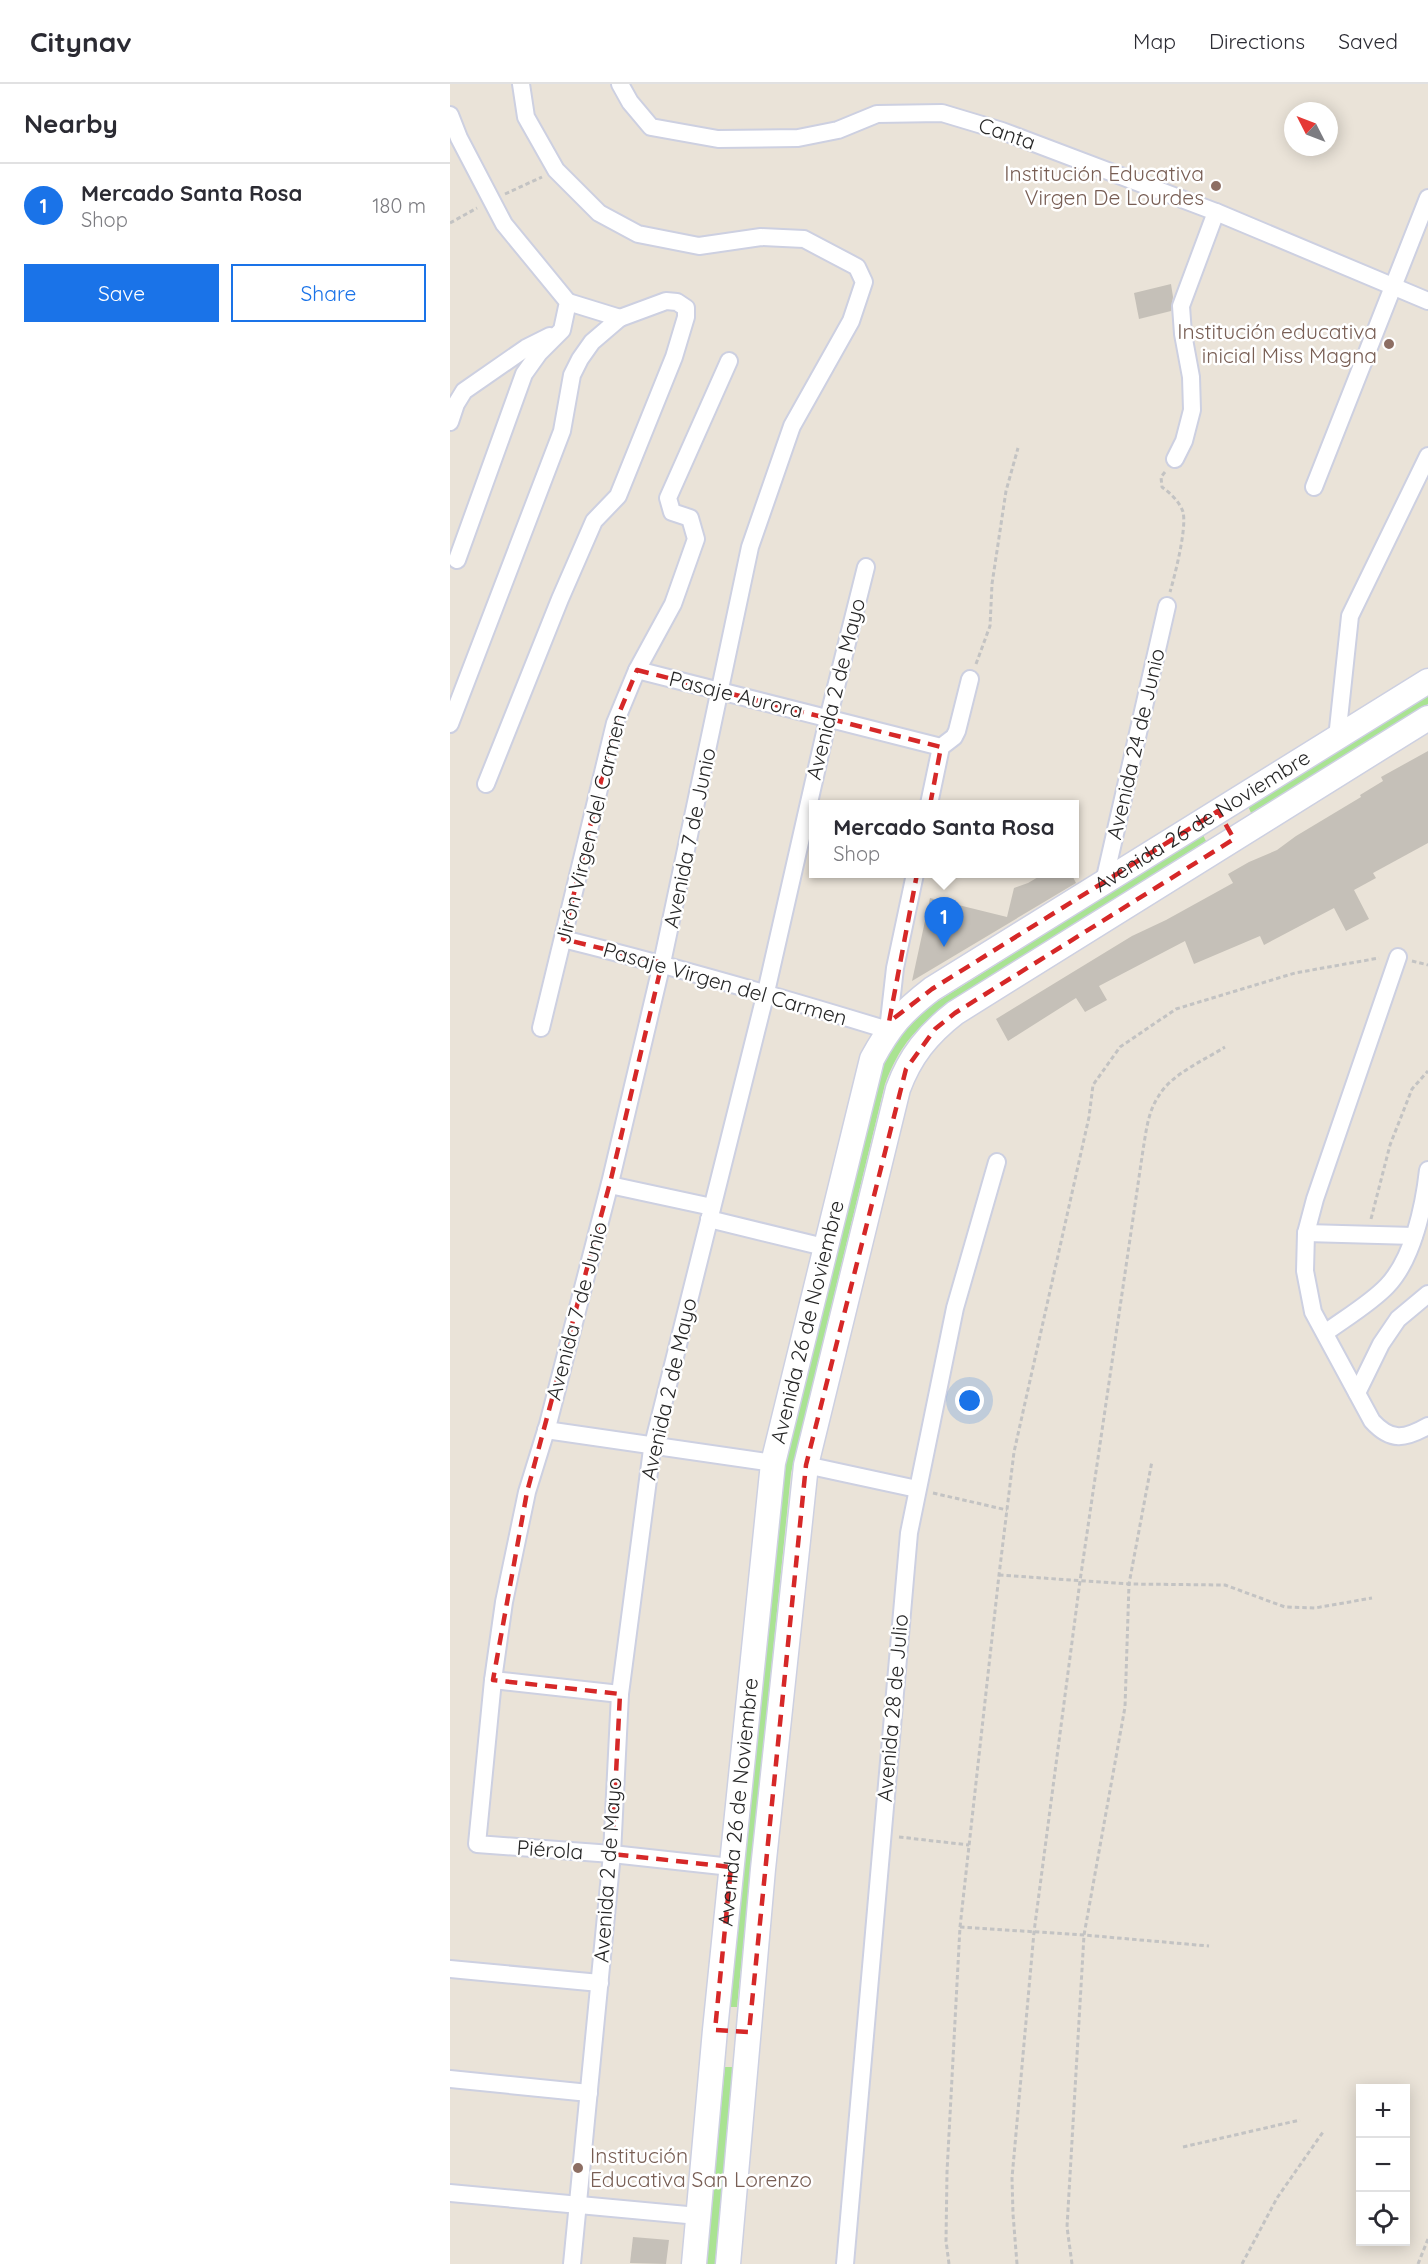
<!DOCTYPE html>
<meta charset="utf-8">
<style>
:root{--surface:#fff;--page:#f2f2f3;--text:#2b2b33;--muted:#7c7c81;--line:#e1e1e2;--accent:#1a73e8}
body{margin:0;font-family:Quicksand,sans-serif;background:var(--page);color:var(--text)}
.controls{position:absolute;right:18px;bottom:18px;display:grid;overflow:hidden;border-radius:0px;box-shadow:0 3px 15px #0003}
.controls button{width:54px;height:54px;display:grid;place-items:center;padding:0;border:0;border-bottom:2px solid var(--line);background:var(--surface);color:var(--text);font:30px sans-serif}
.compass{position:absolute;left:834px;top:18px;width:54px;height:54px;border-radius:50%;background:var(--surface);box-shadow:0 3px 15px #0003;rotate:312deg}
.you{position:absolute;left:520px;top:1317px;width:21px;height:21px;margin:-15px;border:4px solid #fff;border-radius:50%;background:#1a73e8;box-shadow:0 0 0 9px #1a73e833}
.badge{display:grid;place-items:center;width:39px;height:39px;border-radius:50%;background:var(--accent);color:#fff;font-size:20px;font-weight:700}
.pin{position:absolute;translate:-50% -50px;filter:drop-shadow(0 2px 3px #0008)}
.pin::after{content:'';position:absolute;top:32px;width:21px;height:18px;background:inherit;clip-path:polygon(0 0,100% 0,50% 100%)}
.popup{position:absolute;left:359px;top:716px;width:270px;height:78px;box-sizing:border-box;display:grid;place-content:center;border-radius:0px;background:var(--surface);filter:drop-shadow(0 2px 4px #0005);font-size:20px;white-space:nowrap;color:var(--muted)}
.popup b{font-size:22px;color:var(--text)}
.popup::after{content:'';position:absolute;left:50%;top:100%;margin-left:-12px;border:12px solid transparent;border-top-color:var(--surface)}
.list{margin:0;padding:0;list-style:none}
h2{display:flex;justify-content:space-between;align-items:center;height:78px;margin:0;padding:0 24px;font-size:26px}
h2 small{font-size:20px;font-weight:400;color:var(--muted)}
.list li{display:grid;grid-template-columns:39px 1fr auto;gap:18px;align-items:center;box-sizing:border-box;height:84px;padding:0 24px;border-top:2px solid var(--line)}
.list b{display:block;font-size:22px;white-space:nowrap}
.list p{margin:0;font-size:20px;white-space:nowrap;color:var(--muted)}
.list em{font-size:20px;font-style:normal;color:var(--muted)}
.actions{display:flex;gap:12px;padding:18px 24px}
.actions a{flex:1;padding:14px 0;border:2px solid var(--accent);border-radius:0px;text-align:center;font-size:21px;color:var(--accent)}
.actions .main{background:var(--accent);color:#fff}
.icon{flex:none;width:33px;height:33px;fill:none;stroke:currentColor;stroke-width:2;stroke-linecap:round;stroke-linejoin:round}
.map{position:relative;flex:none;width:978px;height:2180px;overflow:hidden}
header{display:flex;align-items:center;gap:36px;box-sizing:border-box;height:84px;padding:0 30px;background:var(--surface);border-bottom:2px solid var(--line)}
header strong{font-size:28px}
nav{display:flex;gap:33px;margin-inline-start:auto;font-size:21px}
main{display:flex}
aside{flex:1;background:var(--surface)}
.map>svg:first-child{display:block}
</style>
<header>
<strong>Citynav</strong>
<nav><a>Map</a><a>Directions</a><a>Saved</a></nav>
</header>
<main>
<aside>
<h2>Nearby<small></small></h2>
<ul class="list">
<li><span class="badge">1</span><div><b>Mercado Santa Rosa</b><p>Shop</p></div><em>180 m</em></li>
</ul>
<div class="actions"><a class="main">Save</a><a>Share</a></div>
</aside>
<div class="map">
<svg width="978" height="2180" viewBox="0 0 978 2180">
<rect width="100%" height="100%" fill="#eae3d8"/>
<!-- green -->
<g fill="#a9e392">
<path d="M978,609V620L932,650L801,729L798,722Z"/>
<path d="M753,751L756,757L490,925C460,951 449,964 435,1000L341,1389L287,1923H280L332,1387L426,998C441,959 453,946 485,919Z"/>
<path d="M275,1983H284L265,2180H255Z"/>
</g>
<!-- building -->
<g fill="#c5c0b8">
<path d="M721,200L723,213L721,227L689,235L684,209Z"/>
<path d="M978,667V759L923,789L926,794L904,806L919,835L896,847L884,824L814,861L810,852L744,880L735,857L649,902L657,916L635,928L626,914L558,957L546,935L682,852L716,836L783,799L778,790L799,778L827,766L846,752L911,713L910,711L933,697L931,693Z"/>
<path d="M595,789H621L626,799L462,897L480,814L557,833L564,804L578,799Z"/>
<path d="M183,2153L219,2156L216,2180L180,2179Z"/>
</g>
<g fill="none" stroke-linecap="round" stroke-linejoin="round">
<!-- street casing -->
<g stroke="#cdd0e1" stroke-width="20">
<g id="street">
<path d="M71,0L76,33L106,86L149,129L188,150L249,162L311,153L354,155L407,183L414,198L401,237L342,342L300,463L212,879L161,1095L98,1340L77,1408L54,1518L43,1596L27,1760L162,1770L281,1783"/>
<path d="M170,0L180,18L201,43L268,55L348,54L388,46L427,30L492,29L552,47L766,128L978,217"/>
<path d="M0,31L9,54L54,140L118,218L112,246L89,269L74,290L7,476"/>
<path d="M0,338L6,320L14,307L76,264L100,252"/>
<path d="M725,375L734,357L742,326L741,293L733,250L731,222L766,128"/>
<path d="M864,403L978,114"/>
<path d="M187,586L491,663"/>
<path d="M0,640L112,347L122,291L130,275L142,258L170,234L118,218"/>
<path d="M887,654L900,532L978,372"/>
<path d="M36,700L110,515L144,437L168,412L224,273L236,233V224L227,218L216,217L170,234"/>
<path d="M479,720L491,663L504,653L507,647L520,595"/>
<path d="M654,798L717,522"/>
<path d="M113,855C222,882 330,913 438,946L445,884L465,790"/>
<path d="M948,873L865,1115L856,1149L855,1187L863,1228L922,1337C941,1358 955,1355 978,1342"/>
<path d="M91,944L165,639L187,586L223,520L246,455L240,434L222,428L218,414L279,277"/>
<path d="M160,1101L262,1123"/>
<path d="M259,1135L374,1163"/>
<path d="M856,1149L964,1152"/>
<path d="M875,1249C894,1235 921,1219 937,1202C963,1175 974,1122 978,1086"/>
<path d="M907,1309L931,1260L948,1235L978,1210"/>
<path d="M96,1346L323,1379"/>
<path d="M356,1381L467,1405"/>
<path d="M43,1596L170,1610"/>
<path d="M0,1885L150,1899"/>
<path d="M0,1995L139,2009"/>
<path d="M0,2109L248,2132"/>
<path d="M122,2180L162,1770L170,1610L202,1365L316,908L378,635L416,483"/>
<path d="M395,2180L459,1449L505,1224L547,1078"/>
</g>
</g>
<!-- secondary casing -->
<g stroke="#cdd0e1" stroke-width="27">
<g id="secondary">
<path id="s1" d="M244,2180L265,1946L323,1379L422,975C440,942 452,928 482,905L978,597"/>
<path d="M278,2180L313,1785L356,1381L448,1005C460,972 478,950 505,929L978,634"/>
</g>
</g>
<!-- path -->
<g stroke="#c3c3c3" stroke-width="3" stroke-dasharray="4.5 3" stroke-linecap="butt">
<path d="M55,110L92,93"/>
<path d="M0,139L27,124"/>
<path d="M715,388L711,393L712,403C720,409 730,418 733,428C737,444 725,491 720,508"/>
<path d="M526,580L540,542L542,500L556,407L568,364"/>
<path d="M962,877L978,881"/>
<path d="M921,1135L940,1061L962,1005L978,987"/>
<path d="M483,1409L557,1426"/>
<path d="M549,1491L679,1500L775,1501L835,1523L865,1524L922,1514"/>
<path d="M449,1753L519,1761"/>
<path d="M510,1843L634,1851L759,1862"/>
<path d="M733,2063L850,2036"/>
<path d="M499,2180L496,2157L497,2088L510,1843L549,1491L564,1368L639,1033L643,1001L670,963L726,925L845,889L929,874"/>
<path d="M567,2180L563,2130L562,2094L584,1848L630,1497L693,1066C696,1048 698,1028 708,1013C721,990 753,977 775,963"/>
<path d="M622,2180L617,2143L634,1851L675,1623L679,1500L702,1377"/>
<path d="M792,2180L827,2114L873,2048"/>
<path d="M968,2180L978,2155"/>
</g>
<!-- street -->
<use href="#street" stroke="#fff" stroke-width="16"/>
<!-- secondary -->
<use href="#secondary" stroke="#fff" stroke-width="24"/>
</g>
<!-- marked area -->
<path fill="none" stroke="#d62828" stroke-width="4.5" stroke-dasharray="12 8" stroke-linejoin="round" d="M187,586L491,663L439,938L482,905L768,727L784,755L505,929L485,945L456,985L356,1381L299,1948L265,1946L281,1783L162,1770L170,1610L43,1596L77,1408L161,1095L212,879L113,855L165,639Z"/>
<!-- markers -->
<g fill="#8d6e63" stroke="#fff" stroke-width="2">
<circle cx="766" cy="102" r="6"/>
<circle cx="939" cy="260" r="6"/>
<circle cx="128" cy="2084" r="6"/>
</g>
<g text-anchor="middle" stroke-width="5" stroke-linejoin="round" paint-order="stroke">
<!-- street labels -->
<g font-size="21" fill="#272727" stroke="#fff">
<text transform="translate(557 50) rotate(19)" y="7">Canta</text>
<text transform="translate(386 605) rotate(-76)" y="7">Avenida 2 de Mayo</text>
<text transform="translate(286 611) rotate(14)" y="7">Pasaje Aurora</text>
<text transform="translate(686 660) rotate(-77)" y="7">Avenida 24 de Junio</text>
<text dy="7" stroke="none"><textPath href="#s1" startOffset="1632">Avenida 26 de Noviembre</textPath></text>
<text transform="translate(141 745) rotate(-76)" y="7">Jirón Virgen del Carmen</text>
<text transform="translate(240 754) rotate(-78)" y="7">Avenida 7 de Junio</text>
<text transform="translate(275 900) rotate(16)" y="7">Pasaje Virgen del Carmen</text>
<text transform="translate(127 1227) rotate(-75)" y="7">Avenida 7 de Junio</text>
<text dy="7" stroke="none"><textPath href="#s1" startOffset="950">Avenida 26 de Noviembre</textPath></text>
<text transform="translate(219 1305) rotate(-77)" y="7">Avenida 2 de Mayo</text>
<text transform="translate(443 1624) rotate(-85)" y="7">Avenida 28 de Julio</text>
<text dy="7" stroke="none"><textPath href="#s1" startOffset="464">Avenida 26 de Noviembre</textPath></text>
<text transform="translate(100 1766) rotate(4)" y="7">Piérola</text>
<text transform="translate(158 1786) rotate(-86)" y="7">Avenida 2 de Mayo</text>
</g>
<!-- education labels -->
<g font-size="21" fill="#785e54" stroke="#fff" text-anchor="end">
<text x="754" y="97">Institución Educativa<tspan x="754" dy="24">Virgen De Lourdes</tspan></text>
<text x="927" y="255">Institución educativa<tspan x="927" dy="24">inicial Miss Magna</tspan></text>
<text x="140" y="2079" text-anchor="start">Institución<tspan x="140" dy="24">Educativa San Lorenzo</tspan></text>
</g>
</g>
</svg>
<div class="controls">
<button>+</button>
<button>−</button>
<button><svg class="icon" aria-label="locate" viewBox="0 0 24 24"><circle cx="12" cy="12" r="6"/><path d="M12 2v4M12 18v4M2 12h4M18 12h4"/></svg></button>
</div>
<svg class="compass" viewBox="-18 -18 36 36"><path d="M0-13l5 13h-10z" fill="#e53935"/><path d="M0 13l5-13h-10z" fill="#7c7c81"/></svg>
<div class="you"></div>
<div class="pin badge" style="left:494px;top:863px">1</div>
<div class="popup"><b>Mercado Santa Rosa</b>Shop</div>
</div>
</main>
